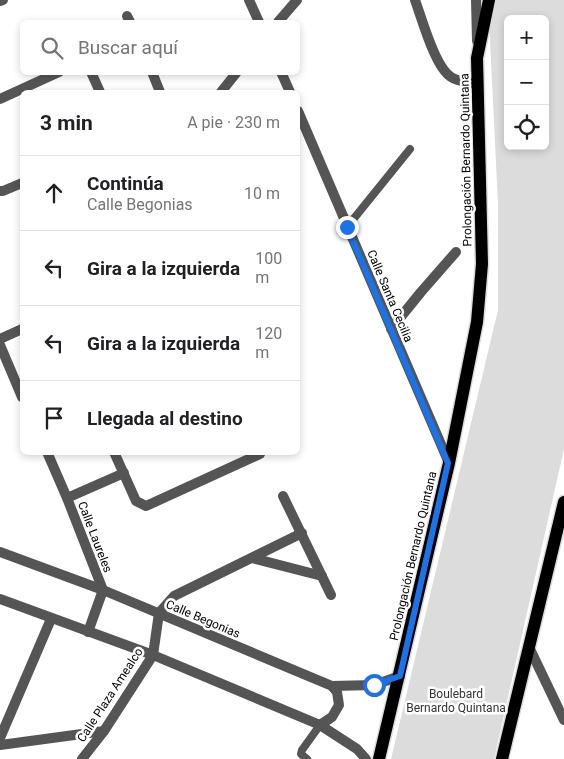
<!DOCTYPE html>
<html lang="es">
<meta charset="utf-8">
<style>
:root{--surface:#fff;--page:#f2f2f2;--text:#202124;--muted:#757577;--line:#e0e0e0}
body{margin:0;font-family:Roboto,sans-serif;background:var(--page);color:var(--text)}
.controls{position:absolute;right:15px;top:15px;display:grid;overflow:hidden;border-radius:8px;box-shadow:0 2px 8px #0003}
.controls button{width:45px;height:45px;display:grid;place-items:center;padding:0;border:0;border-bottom:1px solid var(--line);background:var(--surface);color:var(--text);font:25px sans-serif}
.stop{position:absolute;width:15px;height:15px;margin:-11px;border:4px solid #1a73e8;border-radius:50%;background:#fff}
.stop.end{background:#1a73e8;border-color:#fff;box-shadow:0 1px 5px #0008}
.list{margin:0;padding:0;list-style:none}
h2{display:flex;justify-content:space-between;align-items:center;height:65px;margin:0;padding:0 20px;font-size:21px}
h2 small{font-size:16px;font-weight:400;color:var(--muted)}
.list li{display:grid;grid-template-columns:32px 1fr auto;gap:15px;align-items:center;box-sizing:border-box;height:75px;padding:0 20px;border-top:1px solid var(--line)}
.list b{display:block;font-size:19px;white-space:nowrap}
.list p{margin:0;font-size:16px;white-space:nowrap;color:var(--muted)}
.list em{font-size:16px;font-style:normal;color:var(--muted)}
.icon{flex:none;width:28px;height:28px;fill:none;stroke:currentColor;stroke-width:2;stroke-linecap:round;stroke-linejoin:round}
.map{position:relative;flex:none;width:564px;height:759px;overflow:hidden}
.search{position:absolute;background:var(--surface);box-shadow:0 2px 8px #0003;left:20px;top:20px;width:280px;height:55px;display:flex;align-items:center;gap:12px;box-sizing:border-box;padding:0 18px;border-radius:8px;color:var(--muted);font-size:19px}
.panel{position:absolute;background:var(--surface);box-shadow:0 2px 8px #0003;left:20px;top:90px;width:280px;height:365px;border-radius:8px}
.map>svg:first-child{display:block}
</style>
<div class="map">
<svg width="564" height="759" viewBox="0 0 564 759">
<rect width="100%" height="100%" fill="#fff"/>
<!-- green -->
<path fill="#dcdcdc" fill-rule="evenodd" d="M488,0H564V449L494,759H391L498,310V204ZM508,19H545V146H508Z"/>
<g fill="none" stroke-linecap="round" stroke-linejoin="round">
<!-- primary casing -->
<g stroke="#dbdbdb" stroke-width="15">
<g id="primary">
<path d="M379,759L449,463L477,322L482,264L477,58L489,0"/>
<path d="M502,759L564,502"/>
</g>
</g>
<!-- service -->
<g stroke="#555" stroke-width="8">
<path d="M347,227L410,149"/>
<path d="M307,759L301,754L302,750L320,725"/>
</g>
<!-- minor -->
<g stroke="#555" stroke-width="10">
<path d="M249,0L259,22"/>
<path d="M415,0C422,19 435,67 451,77C458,82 470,82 478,84"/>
<path d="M0,1L3,0"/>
<path d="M127,16L130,22"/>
<path d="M278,22L297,0"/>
<path d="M91,72L100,92"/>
<path d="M152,72L160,92"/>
<path d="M281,72L290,92"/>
<path d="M221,92L237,72"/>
<path d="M0,99L59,72"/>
<path d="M298,111L449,463"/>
<path d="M0,191H3L22,183"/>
<path d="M391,329L421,292L456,252"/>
<path d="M0,339L22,329"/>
<path d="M0,345L22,397"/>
<path d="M47,452L67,498L103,590L88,632"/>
<path d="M114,452L136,501L146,506L260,454"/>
<path d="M283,496L331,595"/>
<path d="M67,498L124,473"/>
<path d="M252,558L322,576"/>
<path d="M529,647L564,720"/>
<path d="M0,738L51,619"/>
<path d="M0,745L104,731"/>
<path d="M82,759L104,731L153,655L159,613L174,596L302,533"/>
</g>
<!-- tertiary -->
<g stroke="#555" stroke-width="10">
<path d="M476,0L477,41"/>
<path d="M0,552L103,590L332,686L374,685L400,676"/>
<path d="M0,599L153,655L320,725L357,749L366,759"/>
<path d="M320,725L332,717L339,705L337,692L332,686"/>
</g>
<!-- primary -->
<use href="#primary" stroke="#000" stroke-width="12"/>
</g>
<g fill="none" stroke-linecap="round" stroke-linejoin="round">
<!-- route -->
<path stroke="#1a73e8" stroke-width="6" d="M347,227L448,463L400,676L374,685"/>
</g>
<g text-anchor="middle" stroke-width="5" stroke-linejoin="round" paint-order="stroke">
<!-- street labels -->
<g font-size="12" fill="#000" stroke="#fff">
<text transform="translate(466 160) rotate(-91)" y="4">Prolongación Bernardo Quintana</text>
<text transform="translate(390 296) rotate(67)" y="4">Calle Santa Cecilia</text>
<text transform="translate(95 537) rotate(69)" y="4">Calle Laureles</text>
<text transform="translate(413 556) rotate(-77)" y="4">Prolongación Bernardo Quintana</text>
<text transform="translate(203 619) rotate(23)" y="4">Calle Begonias</text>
<text transform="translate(110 695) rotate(-57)" y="4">Calle Plaza Amealco</text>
</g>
<!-- park labels -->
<g font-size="12" fill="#333" stroke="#fff">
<text x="456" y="698">Boulebard<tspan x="456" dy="14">Bernardo Quintana</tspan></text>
</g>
</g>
</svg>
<div class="controls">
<button>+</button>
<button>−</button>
<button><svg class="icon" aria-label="locate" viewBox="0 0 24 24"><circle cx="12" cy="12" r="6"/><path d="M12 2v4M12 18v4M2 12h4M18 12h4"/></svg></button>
</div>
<div class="stop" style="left:374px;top:685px"></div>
<div class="stop end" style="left:347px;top:227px"></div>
<div class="search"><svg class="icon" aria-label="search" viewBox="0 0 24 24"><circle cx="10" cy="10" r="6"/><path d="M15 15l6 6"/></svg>Buscar aquí</div>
<section class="panel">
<h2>3 min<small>A pie · 230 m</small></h2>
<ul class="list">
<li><svg class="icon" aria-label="ahead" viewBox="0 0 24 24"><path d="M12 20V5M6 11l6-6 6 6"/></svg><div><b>Continúa</b><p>Calle Begonias</p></div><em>10 m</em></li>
<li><svg class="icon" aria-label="left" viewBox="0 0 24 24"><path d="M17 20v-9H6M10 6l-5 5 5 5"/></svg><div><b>Gira a la izquierda</b></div><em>100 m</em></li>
<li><svg class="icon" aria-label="left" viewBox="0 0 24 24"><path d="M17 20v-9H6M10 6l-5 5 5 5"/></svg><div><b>Gira a la izquierda</b></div><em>120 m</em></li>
<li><svg class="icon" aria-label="arrive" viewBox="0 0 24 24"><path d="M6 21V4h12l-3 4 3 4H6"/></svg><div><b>Llegada al destino</b></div></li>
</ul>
</section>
</div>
